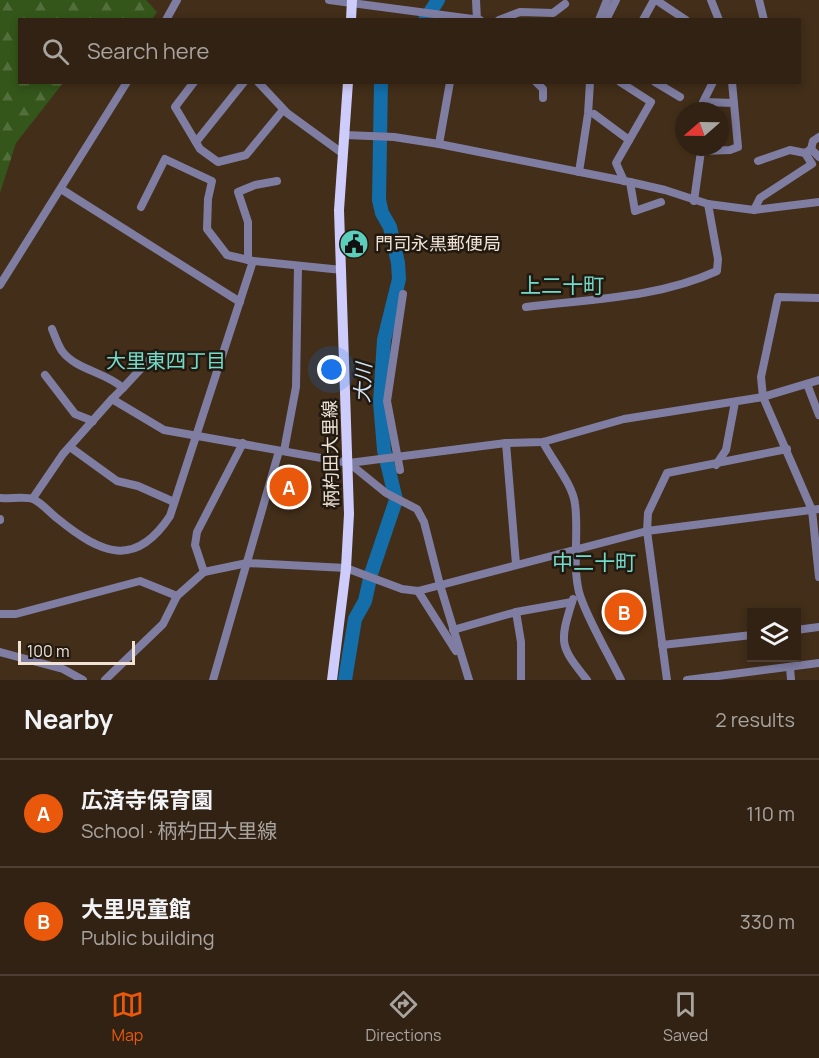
<!DOCTYPE html>
<meta charset="utf-8">
<style>
:root{--surface:#322213;--page:#3a2a1c;--text:#f1f3f6;--muted:#a8a4a0;--line:#4d3f33;--accent:#ea580c}
body{margin:0;font-family:Manrope,"Noto Sans JP",sans-serif;background:var(--page);color:var(--text)}
.controls{position:absolute;right:18px;bottom:18px;display:grid;overflow:hidden;border-radius:0px;box-shadow:0 3px 9px #0003}
.controls button{width:54px;height:54px;display:grid;place-items:center;padding:0;border:0;border-bottom:2px solid var(--line);background:var(--surface);color:var(--text);font:30px sans-serif}
.compass{position:absolute;left:675px;top:102px;width:54px;height:54px;border-radius:50%;background:var(--surface);box-shadow:0 3px 9px #0003;rotate:250deg}
.scale{position:absolute;left:18px;bottom:15px;width:117px;box-sizing:border-box;padding-left:6px;border:3px solid #f1e4d7;border-top:0;font-size:16px;line-height:21px;white-space:nowrap;color:#f1e4d7;-webkit-text-stroke:4px #21190f;paint-order:stroke}
.you{position:absolute;left:332px;top:370px;width:21px;height:21px;margin:-15px;border:4px solid #fff;border-radius:50%;background:#1a73e8;box-shadow:0 0 0 9px #1a73e833}
.badge{display:grid;place-items:center;width:39px;height:39px;border-radius:50%;background:var(--accent);color:#fff;font-size:20px;font-weight:700}
.pin{position:absolute;translate:-50% -50%;border:3px solid #fff;box-shadow:0 2px 6px #0006}
.list{margin:0;padding:0;list-style:none}
h2{display:flex;justify-content:space-between;align-items:center;height:78px;margin:0;padding:0 24px;font-size:26px}
h2 small{font-size:20px;font-weight:400;color:var(--muted)}
.list li{display:grid;grid-template-columns:39px 1fr auto;gap:18px;align-items:center;box-sizing:border-box;height:108px;padding:0 24px;border-top:2px solid var(--line)}
.list b{display:block;font-size:22px;white-space:nowrap}
.list p{margin:0;font-size:20px;white-space:nowrap;color:var(--muted)}
.list em{font-size:20px;font-style:normal;color:var(--muted)}
.icon{flex:none;width:33px;height:33px;fill:none;stroke:currentColor;stroke-width:2;stroke-linecap:round;stroke-linejoin:round}
.map{position:relative;flex:none;width:819px;height:680px;overflow:hidden}
.search{position:absolute;background:var(--surface);box-shadow:0 3px 9px #0003;left:18px;right:18px;top:18px;height:66px;display:flex;align-items:center;gap:15px;box-sizing:border-box;padding:0 21px;border-radius:0px;color:var(--muted);font-size:22px}
.sheet{height:294px;background:var(--surface)}
nav{display:flex;justify-content:space-around;align-items:center;box-sizing:border-box;height:84px;border-top:2px solid var(--line);background:var(--surface);font-size:16px;color:var(--muted)}
nav a{display:grid;justify-items:center;gap:3px}
nav .on{color:var(--accent)}
.map>svg:first-child{display:block}
</style>
<div class="map">
<svg width="819" height="680" viewBox="0 0 819 680">
<defs>
<pattern id="forest-firs" width="22" height="20" patternUnits="userSpaceOnUse" patternTransform="scale(1.5)"><rect width="22" height="20" fill="#34561a"/><path d="M5 1l3.5 6h-7zM16 11l3.5 6h-7z" fill="#526e3b"/></pattern>
</defs>
<rect width="100%" height="100%" fill="#422e19"/>
<!-- forest -->
<path fill="url(#forest-firs)" d="M0,0H146L157,12L152,19L20,20V82L63,83L16,143L0,193Z"/>
<g fill="none" stroke-linecap="round" stroke-linejoin="round">
<!-- river -->
<g stroke="#136eaa" stroke-width="14">
<path d="M425,20L438,0"/>
<path d="M345,680L355,619L365,601L371,574L396,500L384,450L380,402L384,340L399,279L398,263L390,227L382,213L379,200L381,82"/>
</g>
<!-- minor -->
<g stroke="#7f7ea2" stroke-width="8">
<path d="M329,0L480,20"/>
<path d="M476,0L477,20"/>
<path d="M656,0L686,20"/>
<path d="M711,0L719,20"/>
<path d="M759,0L764,20"/>
<path d="M166,20L177,0"/>
<path d="M499,20L520,12L553,13L565,4"/>
<path d="M599,20L607,0"/>
<path d="M606,20L616,0"/>
<path d="M643,20L654,0"/>
<path d="M194,82L175,107L200,149L218,162L246,155L283,110"/>
<path d="M258,82L287,113L342,153"/>
<path d="M536,82L543,89V98"/>
<path d="M620,82L651,102L616,163L624,181"/>
<path d="M655,82L680,97"/>
<path d="M713,82L703,102L734,103"/>
<path d="M594,114L629,140"/>
<path d="M345,135L394,137L439,144L630,182L665,190L708,204L754,210L819,202"/>
<path d="M196,142L244,82"/>
<path d="M439,144L450,82"/>
<path d="M811,149L813,141L819,137"/>
<path d="M758,161L790,150L805,153"/>
<path d="M579,172L588,114L590,82"/>
<path d="M630,182L635,211L661,202"/>
<path d="M61,189L240,302"/>
<path d="M694,201L701,151L730,150L738,147L732,82"/>
<path d="M141,207L165,159L212,181L208,199L207,229L227,255L253,261"/>
<path d="M754,210L760,198L812,164L805,153L811,149L819,157"/>
<path d="M248,260V222L238,192L255,185L277,181"/>
<path d="M0,285L127,82"/>
<path d="M819,298L778,297L761,377L763,397L812,510L819,577"/>
<path d="M526,307C590,299 658,298 717,271L718,259L708,204"/>
<path d="M52,329C55,336 58,345 62,351C76,370 106,372 123,388L112,399"/>
<path d="M45,375L75,414L93,421"/>
<path d="M807,384L819,415"/>
<path d="M123,388L149,360"/>
<path d="M543,442C552,460 573,485 575,504C579,533 572,563 579,592C585,615 610,657 621,680"/>
<path d="M506,443L516,564"/>
<path d="M70,447L117,481L138,486L174,502"/>
<path d="M284,451L296,387L298,266"/>
<path d="M349,463L386,493L417,509L424,522L440,585L469,680"/>
<path d="M716,465L726,450L735,402"/>
<path d="M400,470L387,401L403,294"/>
<path d="M0,498C9,499 25,496 33,499C41,502 51,514 58,519C101,554 135,569 170,516L253,261L342,270"/>
<path d="M33,498L63,454L112,399L164,430L349,463L506,443L543,442L624,419L763,397L819,380"/>
<path d="M0,519V520"/>
<path d="M204,572L195,545L197,532L243,443"/>
<path d="M418,591L456,651"/>
<path d="M572,602C559,644 560,646 587,680"/>
<path d="M516,612L572,602L573,599"/>
<path d="M0,614H16L140,581L177,596"/>
<path d="M453,630L516,612L521,642V680"/>
<path d="M796,630L819,627"/>
<path d="M662,645L752,635"/>
<path d="M0,652L63,669L83,680"/>
<path d="M790,667L791,680"/>
<path d="M105,680L163,624L177,596L204,572L247,563L346,568L402,589L418,591L647,531L819,509"/>
<path d="M213,680L279,451"/>
<path d="M667,680L647,531L648,513L667,473L787,449"/>
<path d="M687,680L819,663"/>
</g>
<!-- major -->
<g stroke="#ceccfa" stroke-width="10">
<path d="M351,20L352,0"/>
<path d="M332,680L346,568L349,514L339,210L348,82"/>
</g>
</g>
<!-- icons -->
<defs>
<g id="civic-disc" transform="scale(1.5)"><circle r="9.5" fill="#5bcebc" stroke="#21190f"/><path d="M-.6-6.5H3V-4.5H.6V-3L4-1V1h2V6H-6V1h2V-1L-.6-3ZM-1.2 2.5V6h2.4V2.5Z" fill="#111"/></g>
</defs>
<g fill-rule="evenodd">
<use href="#civic-disc" x="354" y="244"/>
</g>
<g text-anchor="middle" stroke-width="5" stroke-linejoin="round" paint-order="stroke">
<!-- poi labels -->
<g font-size="18" fill="#f1e4d7" stroke="#21190f" text-anchor="start">
<text x="375" y="250">門司永黒郵便局</text>
</g>
<!-- street labels -->
<g font-size="18" fill="#f1e4d7" stroke="#21190f">
<text transform="translate(331 454) rotate(-91)" y="6">柄杓田大里線</text>
</g>
<!-- neighbourhood labels -->
<g font-size="20" fill="#74dbca" stroke="#21190f">
<text x="166" y="368">大里東四丁目</text>
</g>
<!-- water labels -->
<g font-size="20" font-style="italic" fill="#d1e4f5" stroke="#21190f">
<text transform="translate(363 383) rotate(-87)" y="7">大川</text>
</g>
<!-- quarter labels -->
<g font-size="21" fill="#74dbca" stroke="#21190f">
<text x="562" y="293">上二十町</text>
<text x="594" y="570">中二十町</text>
</g>
</g>
</svg>
<div class="controls">
<button><svg class="icon" aria-label="layers" viewBox="0 0 24 24"><path d="M12 4l9 5-9 5-9-5zM3 14l9 5 9-5"/></svg></button>
</div>
<svg class="compass" viewBox="-18 -18 36 36"><path d="M0-13l5 13h-10z" fill="#e53935"/><path d="M0 13l5-13h-10z" fill="#a8a4a0"/></svg>
<div class="scale">100 m</div>
<div class="you"></div>
<div class="pin badge" style="left:289px;top:487px">A</div>
<div class="pin badge" style="left:624px;top:612px">B</div>
<div class="search"><svg class="icon" aria-label="search" viewBox="0 0 24 24"><circle cx="10" cy="10" r="6"/><path d="M15 15l6 6"/></svg>Search here</div>
</div>
<section class="sheet">
<h2>Nearby<small>2 results</small></h2>
<ul class="list">
<li><span class="badge">A</span><div><b>広済寺保育園</b><p>School · 柄杓田大里線</p></div><em>110 m</em></li>
<li><span class="badge">B</span><div><b>大里児童館</b><p>Public building</p></div><em>330 m</em></li>
</ul>
</section>
<nav>
<a class="on"><svg class="icon" aria-label="map" viewBox="0 0 24 24"><path d="M3 6l6-2 6 2 6-2v14l-6 2-6-2-6 2zM9 4v14M15 6v14"/></svg>Map</a>
<a><svg class="icon" aria-label="directions" viewBox="0 0 24 24"><path d="M12 3l9 9-9 9-9-9zM9 14v-3h6M13 9l2 2-2 2"/></svg>Directions</a>
<a><svg class="icon" aria-label="saved" viewBox="0 0 24 24"><path d="M7 4h10v16l-5-4-5 4z"/></svg>Saved</a>
</nav>
